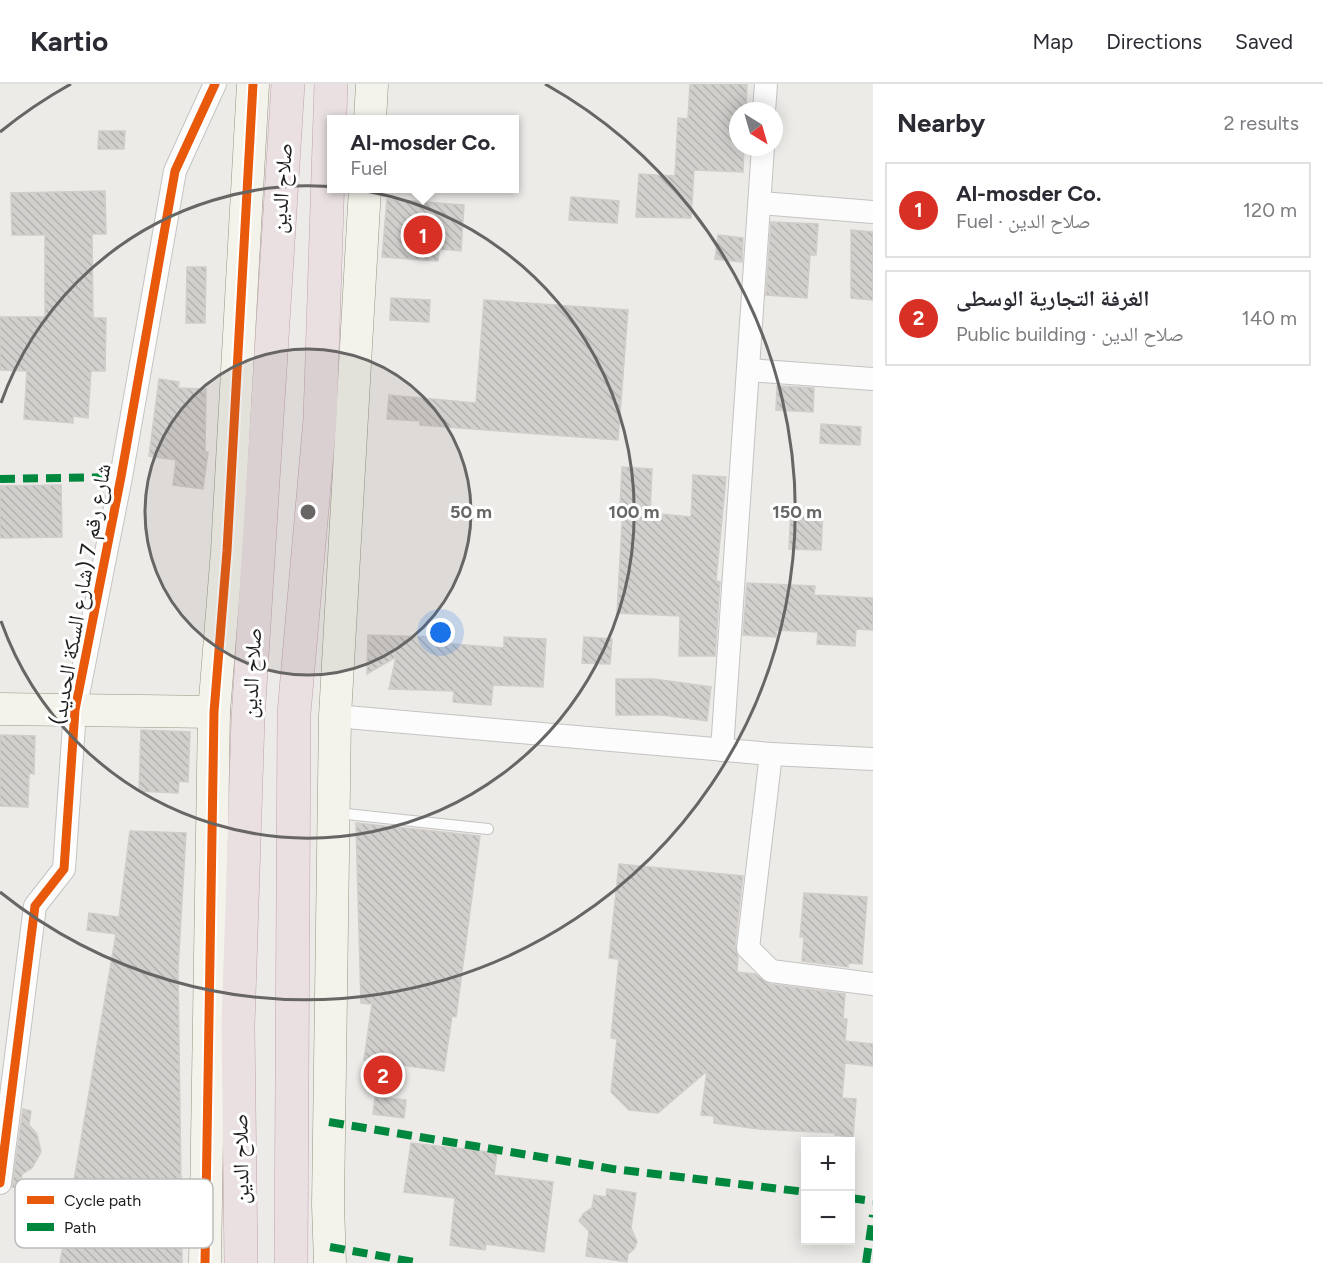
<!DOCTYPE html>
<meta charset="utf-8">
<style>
:root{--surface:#fff;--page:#f7f7f7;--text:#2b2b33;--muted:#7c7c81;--line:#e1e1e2;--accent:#d93025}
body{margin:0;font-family:Figtree,"Noto Naskh Arabic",sans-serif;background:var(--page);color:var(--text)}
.controls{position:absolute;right:18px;bottom:18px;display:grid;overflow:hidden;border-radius:0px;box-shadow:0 3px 15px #0003}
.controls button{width:54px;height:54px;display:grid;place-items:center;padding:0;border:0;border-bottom:2px solid var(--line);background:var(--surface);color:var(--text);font:30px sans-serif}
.compass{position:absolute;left:729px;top:18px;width:54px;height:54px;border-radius:50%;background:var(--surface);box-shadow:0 3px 15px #0003;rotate:143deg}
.you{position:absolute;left:441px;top:549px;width:21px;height:21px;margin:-15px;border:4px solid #fff;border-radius:50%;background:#1a73e8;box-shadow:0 0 0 9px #1a73e833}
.badge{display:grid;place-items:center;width:39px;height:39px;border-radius:50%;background:var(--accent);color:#fff;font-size:20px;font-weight:700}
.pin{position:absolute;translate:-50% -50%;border:3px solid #fff;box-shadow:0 2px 6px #0006}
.popup{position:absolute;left:327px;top:31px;width:192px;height:78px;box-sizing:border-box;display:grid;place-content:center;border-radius:0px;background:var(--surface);filter:drop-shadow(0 2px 4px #0005);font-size:20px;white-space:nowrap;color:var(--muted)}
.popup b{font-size:22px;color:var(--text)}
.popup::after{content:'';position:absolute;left:50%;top:100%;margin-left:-12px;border:12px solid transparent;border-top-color:var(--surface)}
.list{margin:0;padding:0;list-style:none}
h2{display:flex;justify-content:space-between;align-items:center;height:78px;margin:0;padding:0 24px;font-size:26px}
h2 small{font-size:20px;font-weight:400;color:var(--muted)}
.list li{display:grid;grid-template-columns:39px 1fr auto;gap:18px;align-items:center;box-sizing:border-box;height:96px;margin:0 12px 12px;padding:0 12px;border:2px solid var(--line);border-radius:0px}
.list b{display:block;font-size:22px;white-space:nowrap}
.list p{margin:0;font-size:20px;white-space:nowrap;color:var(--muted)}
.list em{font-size:20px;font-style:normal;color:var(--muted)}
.map{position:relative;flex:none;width:873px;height:1179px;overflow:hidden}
header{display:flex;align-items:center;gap:36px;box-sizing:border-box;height:84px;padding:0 30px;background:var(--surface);border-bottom:2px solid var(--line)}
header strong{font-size:28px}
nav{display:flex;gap:33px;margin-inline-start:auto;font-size:21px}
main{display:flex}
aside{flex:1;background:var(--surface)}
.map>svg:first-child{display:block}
</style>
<header>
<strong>Kartio</strong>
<nav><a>Map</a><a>Directions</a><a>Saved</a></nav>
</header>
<main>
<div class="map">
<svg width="873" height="1179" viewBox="0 0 873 1179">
<defs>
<pattern id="building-back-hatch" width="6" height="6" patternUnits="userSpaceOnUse" patternTransform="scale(1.5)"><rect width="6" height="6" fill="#d2d0cd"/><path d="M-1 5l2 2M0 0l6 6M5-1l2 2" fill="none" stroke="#b4b2b0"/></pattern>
</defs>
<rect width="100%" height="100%" fill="#edebe8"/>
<!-- building -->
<g fill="url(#building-back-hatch)" stroke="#d0cdca" stroke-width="1.5">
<path d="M690,0H747L746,25H738V63H744L743,88L694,86L691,134L636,133L639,90L675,92L678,34L688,35Z"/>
<path d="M99,47H125L124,65H98Z"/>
<path d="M105,107L106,150H92L93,234H106L105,287H91L88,334L73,332V339L24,335L27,287L0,286V233H45V151H12L11,109Z"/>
<path d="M571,113L619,117L617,139L569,136Z"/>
<path d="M387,115L464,121L461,167L439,165L438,177L382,173Z"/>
<path d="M771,138L818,140L816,171H810L807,214L766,211Z"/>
<path d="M851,146L873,148V216L851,214Z"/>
<path d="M718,151L743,154L742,178L715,175Z"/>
<path d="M187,183H206L205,239H186Z"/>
<path d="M391,214L430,216L429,238L390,236Z"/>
<path d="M484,216L628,226L618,356L420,341V337L387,335L389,311L476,319Z"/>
<path d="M159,295L179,298L178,304L206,305L205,368H208L203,405L173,401L176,376L149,372Z"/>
<path d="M777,302L814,304L813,328L776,326Z"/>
<path d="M821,340L861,343L860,361L820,359Z"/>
<path d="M622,383L652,385L650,429L691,433L693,391L726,393L716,497L720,498L715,572H679L680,532L617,529L623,423H620Z"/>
<path d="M61,401L62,453L0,454V402Z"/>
<path d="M791,423L823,425L821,466L789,465Z"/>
<path d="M747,499L815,502L814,511L873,514V546L856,545L855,562L817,560L818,548L776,546V553L743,551Z"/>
<path d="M368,551L432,553L428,558L504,564V553L546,555L543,603L493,601L491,621L453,618L454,607L389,605L396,573L367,590Z"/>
<path d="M584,553L612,555L610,580L582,579Z"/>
<path d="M616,595H654L711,603L707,637L662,631H616Z"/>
<path d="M141,646L190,648L188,698L179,697L178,709L139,707Z"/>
<path d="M0,651L35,652L34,690L29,689L28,723L0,722Z"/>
<path d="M356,739L480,752L456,933L452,932L444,987L364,976L372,920L361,919Z"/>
<path d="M130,747L186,749L178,885L182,1179H60L116,850L87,846L89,829L119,833Z"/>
<path d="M619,780L743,792L735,862L738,873L737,888L755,890L769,900L845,910L843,935H847L845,957L873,960V982L845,979L842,1014L856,1015L853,1053L835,1051V1049L759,1045L714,1039V1032L701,1031L707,987L658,1029L629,1026L611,1008L617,955L611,954L619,875L609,874Z"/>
<path d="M804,809L867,813L862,880L848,879V883L802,877L804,853H800Z"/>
<path d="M375,1013L406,1016L404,1034L373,1030Z"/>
<path d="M23,1025L31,1027L29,1041L37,1050L41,1068L32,1084L22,1090L20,1105L12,1103Z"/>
<path d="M411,1059L497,1069L494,1091L553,1098L544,1168L486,1160L485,1166L450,1161L455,1114L404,1108Z"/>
<path d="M607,1105L636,1109L631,1144L637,1158L634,1165L628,1170L627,1178L586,1172L589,1147L579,1137L584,1129L592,1124L594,1111L606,1113Z"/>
</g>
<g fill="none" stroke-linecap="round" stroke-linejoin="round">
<!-- lane casing -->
<g stroke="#c4c3c2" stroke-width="12">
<path id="lane" d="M337,729L488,745"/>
</g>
<!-- street casing -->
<g stroke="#c4c3c2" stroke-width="24">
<g id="street">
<path d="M764,27L766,0"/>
<path d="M760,119L873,128"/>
<path d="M748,286L873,295"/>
<path d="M335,632L771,670L873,675"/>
<path d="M722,666L763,63"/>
<path d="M771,670L748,864L771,887L873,900"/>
<path d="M0,1099L35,822L64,785L75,626L121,393L175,87L215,0"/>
</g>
</g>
<!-- secondary casing -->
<g stroke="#969681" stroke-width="33">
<g id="secondary">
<path d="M370,36L372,0"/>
<path d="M0,625L214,628"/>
<path d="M205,1179L214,628L227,467L253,0"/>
<path d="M330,1179L328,1121L335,632L365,104"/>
</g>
</g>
<!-- highway casing -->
<g stroke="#c0a1ad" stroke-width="34">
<g id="highway">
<path d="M241,1179L238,942L248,635L288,0"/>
<path d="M291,1179L294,629L320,335L331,0"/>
</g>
</g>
<!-- lane -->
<use href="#lane" stroke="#fcfcfc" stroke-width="10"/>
<!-- street -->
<use href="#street" stroke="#fcfcfc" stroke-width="22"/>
<!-- secondary -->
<use href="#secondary" stroke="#f3f3eb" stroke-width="32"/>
<!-- highway -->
<use href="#highway" stroke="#eae0e2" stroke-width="33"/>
<!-- quiet -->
<g stroke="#00873e" stroke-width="8" stroke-dasharray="15 8" stroke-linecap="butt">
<path d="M0,395L121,393"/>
<path d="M329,1038L613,1085L806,1108"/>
<path d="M850,1114L873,1117"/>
<path d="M330,1163L420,1179"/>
<path d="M866,1179L873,1131"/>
</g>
<!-- cycleway casing -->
<g stroke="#fff" stroke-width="13">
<g id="cycleway">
<path d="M0,1099L35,822L64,785L75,626L121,393L175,87L215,0"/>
<path d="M205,1179L214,628L227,467L253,0"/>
</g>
</g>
<!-- cycleway -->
<use href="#cycleway" stroke="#e8590c" stroke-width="9"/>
</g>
<!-- distance rings -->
<circle cx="308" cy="428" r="163" fill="#676665" fill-opacity=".12"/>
<g fill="none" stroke="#676665" stroke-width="3">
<circle cx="308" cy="428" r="163"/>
<path d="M1 319A326 326 0 1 1 1 537"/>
<path d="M0 48A489 489 0 0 1 71 0M545 0A489 489 0 1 1 0 808"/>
</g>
<g text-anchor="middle" stroke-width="6" stroke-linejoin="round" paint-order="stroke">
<!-- street labels -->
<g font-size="22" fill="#1f1f1f" stroke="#fff">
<text transform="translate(281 104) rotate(-86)" y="8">صلاح الدين</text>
<text transform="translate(80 510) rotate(-80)" y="8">شارع رقم 7 (شارع السكة الحديد)</text>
<text transform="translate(251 589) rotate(-87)" y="8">صلاح الدين</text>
<text transform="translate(240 1075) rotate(-91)" y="8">صلاح الدين</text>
</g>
</g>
<!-- legend -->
<rect x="15" y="1095" width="198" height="69" rx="9" fill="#fff" stroke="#bcbcbc" stroke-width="1.5"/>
<rect x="27" y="1112" width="27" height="8" fill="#e8590c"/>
<rect x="27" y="1139" width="27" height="8" fill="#00873e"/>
<g font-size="16" fill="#1f1f1f">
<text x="64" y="1122">Cycle path</text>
<text x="64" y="1149">Path</text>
</g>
<circle cx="308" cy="428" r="9" fill="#676665" stroke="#fff" stroke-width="3"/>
<g font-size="18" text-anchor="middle" font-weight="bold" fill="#676665" stroke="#fff" stroke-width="6" stroke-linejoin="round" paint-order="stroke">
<text x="471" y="434">50 m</text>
<text x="634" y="434">100 m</text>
<text x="797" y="434">150 m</text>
</g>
</svg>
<div class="controls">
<button>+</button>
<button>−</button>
</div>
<svg class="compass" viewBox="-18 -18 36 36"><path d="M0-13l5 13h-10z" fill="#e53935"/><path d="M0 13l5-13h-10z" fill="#7c7c81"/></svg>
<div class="you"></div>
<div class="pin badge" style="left:423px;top:151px">1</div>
<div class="popup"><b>Al-mosder Co.</b>Fuel</div>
<div class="pin badge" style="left:383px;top:991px">2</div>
</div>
<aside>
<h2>Nearby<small>2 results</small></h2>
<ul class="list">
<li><span class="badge">1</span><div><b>Al-mosder Co.</b><p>Fuel · صلاح الدين</p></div><em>120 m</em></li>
<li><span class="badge">2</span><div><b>الغرفة التجارية الوسطى</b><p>Public building · صلاح الدين</p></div><em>140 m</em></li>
</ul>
</aside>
</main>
